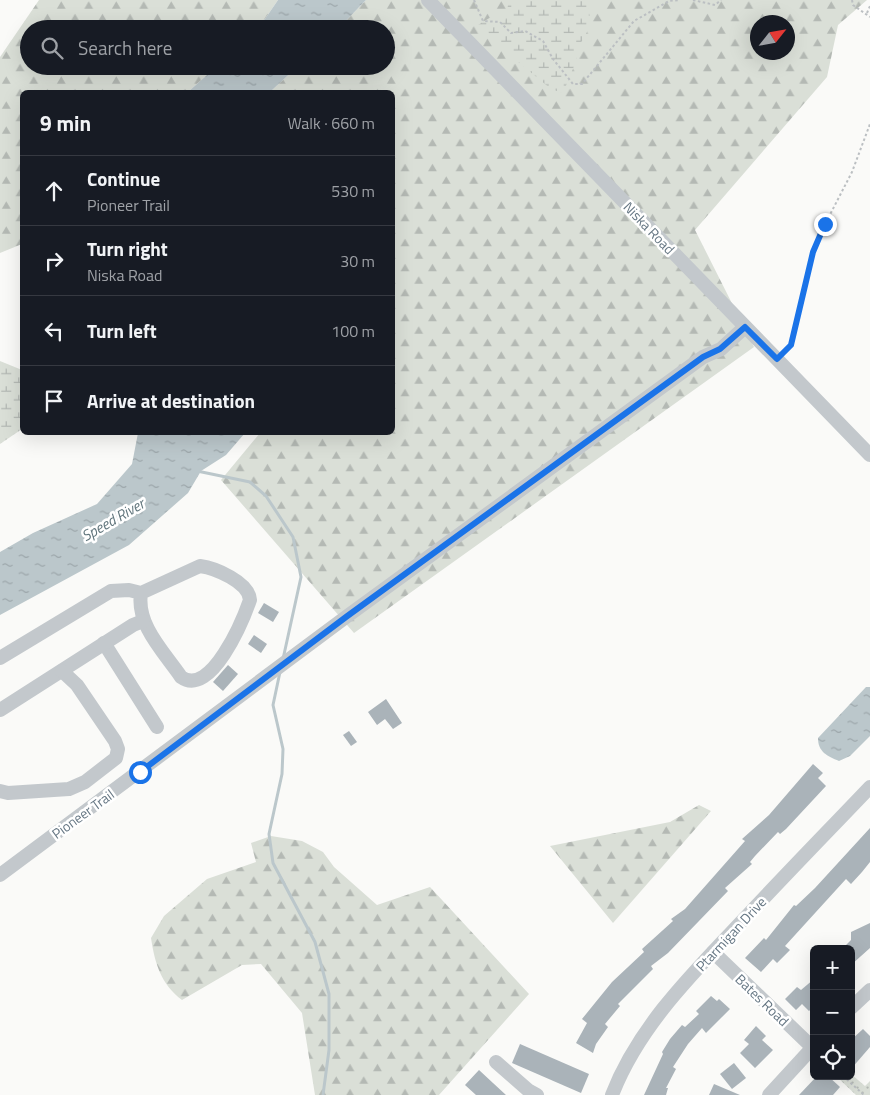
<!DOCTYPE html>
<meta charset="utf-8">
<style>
:root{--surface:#171b24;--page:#242831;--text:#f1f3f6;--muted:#9ea1a6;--line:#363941}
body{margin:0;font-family:"Titillium Web",sans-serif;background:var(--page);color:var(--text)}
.controls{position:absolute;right:15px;bottom:15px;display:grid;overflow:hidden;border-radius:8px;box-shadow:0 5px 20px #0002}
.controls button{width:45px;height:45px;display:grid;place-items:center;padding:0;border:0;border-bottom:1px solid var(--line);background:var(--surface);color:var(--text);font:25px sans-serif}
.compass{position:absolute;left:750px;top:15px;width:45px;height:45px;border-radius:50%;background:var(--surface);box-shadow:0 5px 20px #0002;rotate:59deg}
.stop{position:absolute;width:15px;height:15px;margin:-11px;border:4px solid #1a73e8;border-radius:50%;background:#fff}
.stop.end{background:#1a73e8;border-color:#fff;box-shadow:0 1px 5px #0008}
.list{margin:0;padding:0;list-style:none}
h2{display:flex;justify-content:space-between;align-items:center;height:65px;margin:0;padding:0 20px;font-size:21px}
h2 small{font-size:16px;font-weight:400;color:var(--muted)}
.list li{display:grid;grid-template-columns:32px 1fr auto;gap:15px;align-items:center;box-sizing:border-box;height:70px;padding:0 20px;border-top:1px solid var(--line)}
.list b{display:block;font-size:19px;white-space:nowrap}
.list p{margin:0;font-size:16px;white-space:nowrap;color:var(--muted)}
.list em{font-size:16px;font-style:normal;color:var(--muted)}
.icon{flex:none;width:28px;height:28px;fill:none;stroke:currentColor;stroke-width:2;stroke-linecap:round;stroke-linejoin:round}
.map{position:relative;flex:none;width:870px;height:1095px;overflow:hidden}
.search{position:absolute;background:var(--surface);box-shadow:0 5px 20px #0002;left:20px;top:20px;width:375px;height:55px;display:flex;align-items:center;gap:12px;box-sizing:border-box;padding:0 18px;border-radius:28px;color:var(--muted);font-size:19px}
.panel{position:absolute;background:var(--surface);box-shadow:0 5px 20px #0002;left:20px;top:90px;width:375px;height:345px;border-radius:8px}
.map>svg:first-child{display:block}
</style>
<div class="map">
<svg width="870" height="1095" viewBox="0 0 870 1095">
<defs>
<pattern id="forest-firs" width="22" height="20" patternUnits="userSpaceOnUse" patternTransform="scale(1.25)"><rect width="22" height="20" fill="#dadfd7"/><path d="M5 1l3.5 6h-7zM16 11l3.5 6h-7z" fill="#b4b9b4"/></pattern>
<pattern id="wetland-marsh" width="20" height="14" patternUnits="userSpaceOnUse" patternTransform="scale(1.25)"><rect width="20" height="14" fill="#dadfd7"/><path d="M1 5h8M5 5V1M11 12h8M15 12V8" fill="none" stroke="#b4b9b4"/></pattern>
<pattern id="park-dots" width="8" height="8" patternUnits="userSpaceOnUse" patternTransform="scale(1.25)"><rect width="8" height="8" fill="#dadfd7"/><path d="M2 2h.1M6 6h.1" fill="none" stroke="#b4b9b4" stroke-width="1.8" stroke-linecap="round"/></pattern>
<pattern id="water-ripples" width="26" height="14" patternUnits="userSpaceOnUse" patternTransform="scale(1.25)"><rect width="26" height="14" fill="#bbc7cb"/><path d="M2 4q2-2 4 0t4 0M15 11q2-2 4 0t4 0" fill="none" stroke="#9ca6aa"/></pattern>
</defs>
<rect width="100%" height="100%" fill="#fafaf8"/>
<!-- forest -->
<g fill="url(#forest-firs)" fill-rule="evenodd">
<path d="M39,0H278L258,29H29V66H217L188,92H22V244L0,253V57Z"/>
<path d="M366,0H867L838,25L827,77L695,230L754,347L354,633L221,480L260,433L392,432V92H270L298,66H386V29H338ZM758,22H788V52H758Z"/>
<path d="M699,805L711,811L613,923L550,846L670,822Z"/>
<path d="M271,836L302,841L323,852L334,867L377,905L430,887L529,994L439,1095H315L302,1013L261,964L242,965L182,1000C161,984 155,964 151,938L164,916L207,879L256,862L251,843Z"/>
</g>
<!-- wetland -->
<g fill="url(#wetland-marsh)">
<path d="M509,0H584L588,3L591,25L579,46L575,64L563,93L551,89L494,42L478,25L491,17L505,21Z"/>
<path d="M0,361L22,370V429L0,444Z"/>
</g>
<!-- park -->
<path fill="url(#park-dots)" d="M851,1074L865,1086L870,1081V1095H856L836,1076H851Z"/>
<!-- water -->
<g fill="url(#water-ripples)">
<path d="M278,0H366L338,29H258Z"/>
<path d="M217,66H298L270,92H188Z"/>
<path d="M138,433H245L226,455L201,471L188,493L129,545L0,615V552L33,533L97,504L132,464Z"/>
<path d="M866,687H870V736L850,756L839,761C827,756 818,752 818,738Z"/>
</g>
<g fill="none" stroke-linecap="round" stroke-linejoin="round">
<!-- stream -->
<g stroke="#bbc7cb" stroke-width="3">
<path d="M197,471L250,482L266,496L293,537L301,577L283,659"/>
<path d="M280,672L273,705L283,749L282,774L269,834L273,863L315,942L329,994V1050L323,1095"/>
</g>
</g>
<!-- building -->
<g fill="#aab3b9">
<path d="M264,603L279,612L273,622L258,613Z"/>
<path d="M254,635L267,644L261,653L248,644Z"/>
<path d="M228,665L238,674L223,691L213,682Z"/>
<path d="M386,699L402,723L393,729L385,719L377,725L368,712Z"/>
<path d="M349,731L357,742L351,746L343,735Z"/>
<path d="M813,764L823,773L818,778L826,786L786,829L780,834L778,832L755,856L750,862L752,864L725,888L728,891L668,953L651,966L653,969L618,1004L620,1006L605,1024L608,1027L596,1044L593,1053L576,1043L587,1023L582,1019L612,982L644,952L642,949L673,921L671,919L685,909L745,841L742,839L769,815Z"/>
<path d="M870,828V862L862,872L851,884L846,879L785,946L790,950L777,963L773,959L761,972L745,958L764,938L766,940L794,905L796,906L815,888Z"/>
<path d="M870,923V948L851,965V949H842L851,940V932Z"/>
<path d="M814,979V1006L809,1011L802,1004L796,1010L785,999L797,987L801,990Z"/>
<path d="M711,996L717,1001L719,999L730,1009L706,1033L702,1028L688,1044L673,1067L676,1069L666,1088H668L666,1095H644L663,1054L662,1052L670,1039L682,1025L685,1027L699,1014L696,1011Z"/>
<path d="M756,1026L766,1036L762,1040L773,1050L755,1068L740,1053L749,1044L744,1040Z"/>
<path d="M863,1029L870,1036V1047L851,1069V1040Z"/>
<path d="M520,1044L589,1074L581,1093L512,1063Z"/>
<path d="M734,1063L746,1078L732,1089L720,1074Z"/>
<path d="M479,1070L493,1083L506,1095H476L465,1085Z"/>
<path d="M817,1076H828L840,1087L833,1095H799Z"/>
<path d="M714,1084L740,1095H709Z"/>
</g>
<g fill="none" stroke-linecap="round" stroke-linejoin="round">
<!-- path -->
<g stroke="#bbbfc2" stroke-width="2" stroke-dasharray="2.5 2.5" stroke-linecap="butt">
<path d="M474,0L483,21L500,22L511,33L525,31L543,41L553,59L573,84H582L634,21L669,1L679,0"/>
<path d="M693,0L715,5L721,0"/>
<path d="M852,0L853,5L870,17"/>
<path d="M867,13L870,6"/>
<path d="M786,350L791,345L813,252L820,234L852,172L870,124"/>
<path d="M843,1076L864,1095"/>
</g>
<!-- minor -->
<g stroke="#c3c8cc" stroke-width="14">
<path d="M428,0L870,455"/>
<path d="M104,643L157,727"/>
<path d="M0,658L111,591L129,590L141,593L200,566C215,568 249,582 250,600C243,620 211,698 181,677C164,652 136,625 141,593"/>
<path d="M0,710L133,625L143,621"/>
<path d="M0,791L8,793L69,789L85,782L116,758L118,749L115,741L77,685L62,671"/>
<path d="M0,875L346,617L703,357L721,349L745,327"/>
<path d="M713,952L812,1047"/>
<path d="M851,1008L870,990"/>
<path d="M496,1062L528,1090L537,1095"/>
<path d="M612,1095C639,1025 695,971 746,917C787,873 829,830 870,787"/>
<path d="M769,1095L814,1046"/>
</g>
</g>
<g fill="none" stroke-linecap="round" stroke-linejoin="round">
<!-- route -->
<path stroke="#1a73e8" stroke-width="6" d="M140,772L346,617L626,413L703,357L720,349L745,327L777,359L791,345L813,252L825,224"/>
</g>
<g text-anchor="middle" stroke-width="5" stroke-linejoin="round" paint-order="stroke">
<!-- street labels -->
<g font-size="14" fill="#657683" stroke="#fff">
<text transform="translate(649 228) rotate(46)" y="5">Niska Road</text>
<text transform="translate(83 814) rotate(-36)" y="5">Pioneer Trail</text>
<text transform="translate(731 934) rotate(-47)" y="5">Ptarmigan Drive</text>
<text transform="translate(762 1000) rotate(44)" y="5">Bates Road</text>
</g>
<!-- water labels -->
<g font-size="15" font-style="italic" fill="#60757c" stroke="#fff">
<text transform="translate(113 520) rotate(-30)" y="5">Speed River</text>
</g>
</g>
</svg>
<div class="controls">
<button>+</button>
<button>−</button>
<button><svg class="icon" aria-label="locate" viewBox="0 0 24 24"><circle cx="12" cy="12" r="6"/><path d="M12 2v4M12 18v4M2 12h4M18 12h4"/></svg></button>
</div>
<svg class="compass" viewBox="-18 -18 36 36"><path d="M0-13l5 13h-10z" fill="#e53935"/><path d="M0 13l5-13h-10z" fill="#9ea1a6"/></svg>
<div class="stop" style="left:140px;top:772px"></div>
<div class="stop end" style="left:825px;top:224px"></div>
<div class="search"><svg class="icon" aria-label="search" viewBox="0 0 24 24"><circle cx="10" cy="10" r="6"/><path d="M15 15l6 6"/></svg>Search here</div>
<section class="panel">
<h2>9 min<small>Walk · 660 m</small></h2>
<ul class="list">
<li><svg class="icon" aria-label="ahead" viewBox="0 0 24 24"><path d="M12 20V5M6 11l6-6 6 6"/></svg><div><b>Continue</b><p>Pioneer Trail</p></div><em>530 m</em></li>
<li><svg class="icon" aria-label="right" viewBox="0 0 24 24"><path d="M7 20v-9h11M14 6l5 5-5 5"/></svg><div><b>Turn right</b><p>Niska Road</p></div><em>30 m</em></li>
<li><svg class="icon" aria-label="left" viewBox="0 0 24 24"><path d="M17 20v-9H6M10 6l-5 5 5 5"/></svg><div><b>Turn left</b></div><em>100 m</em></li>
<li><svg class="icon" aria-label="arrive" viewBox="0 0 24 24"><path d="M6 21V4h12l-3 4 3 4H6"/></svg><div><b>Arrive at destination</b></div></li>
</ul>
</section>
</div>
